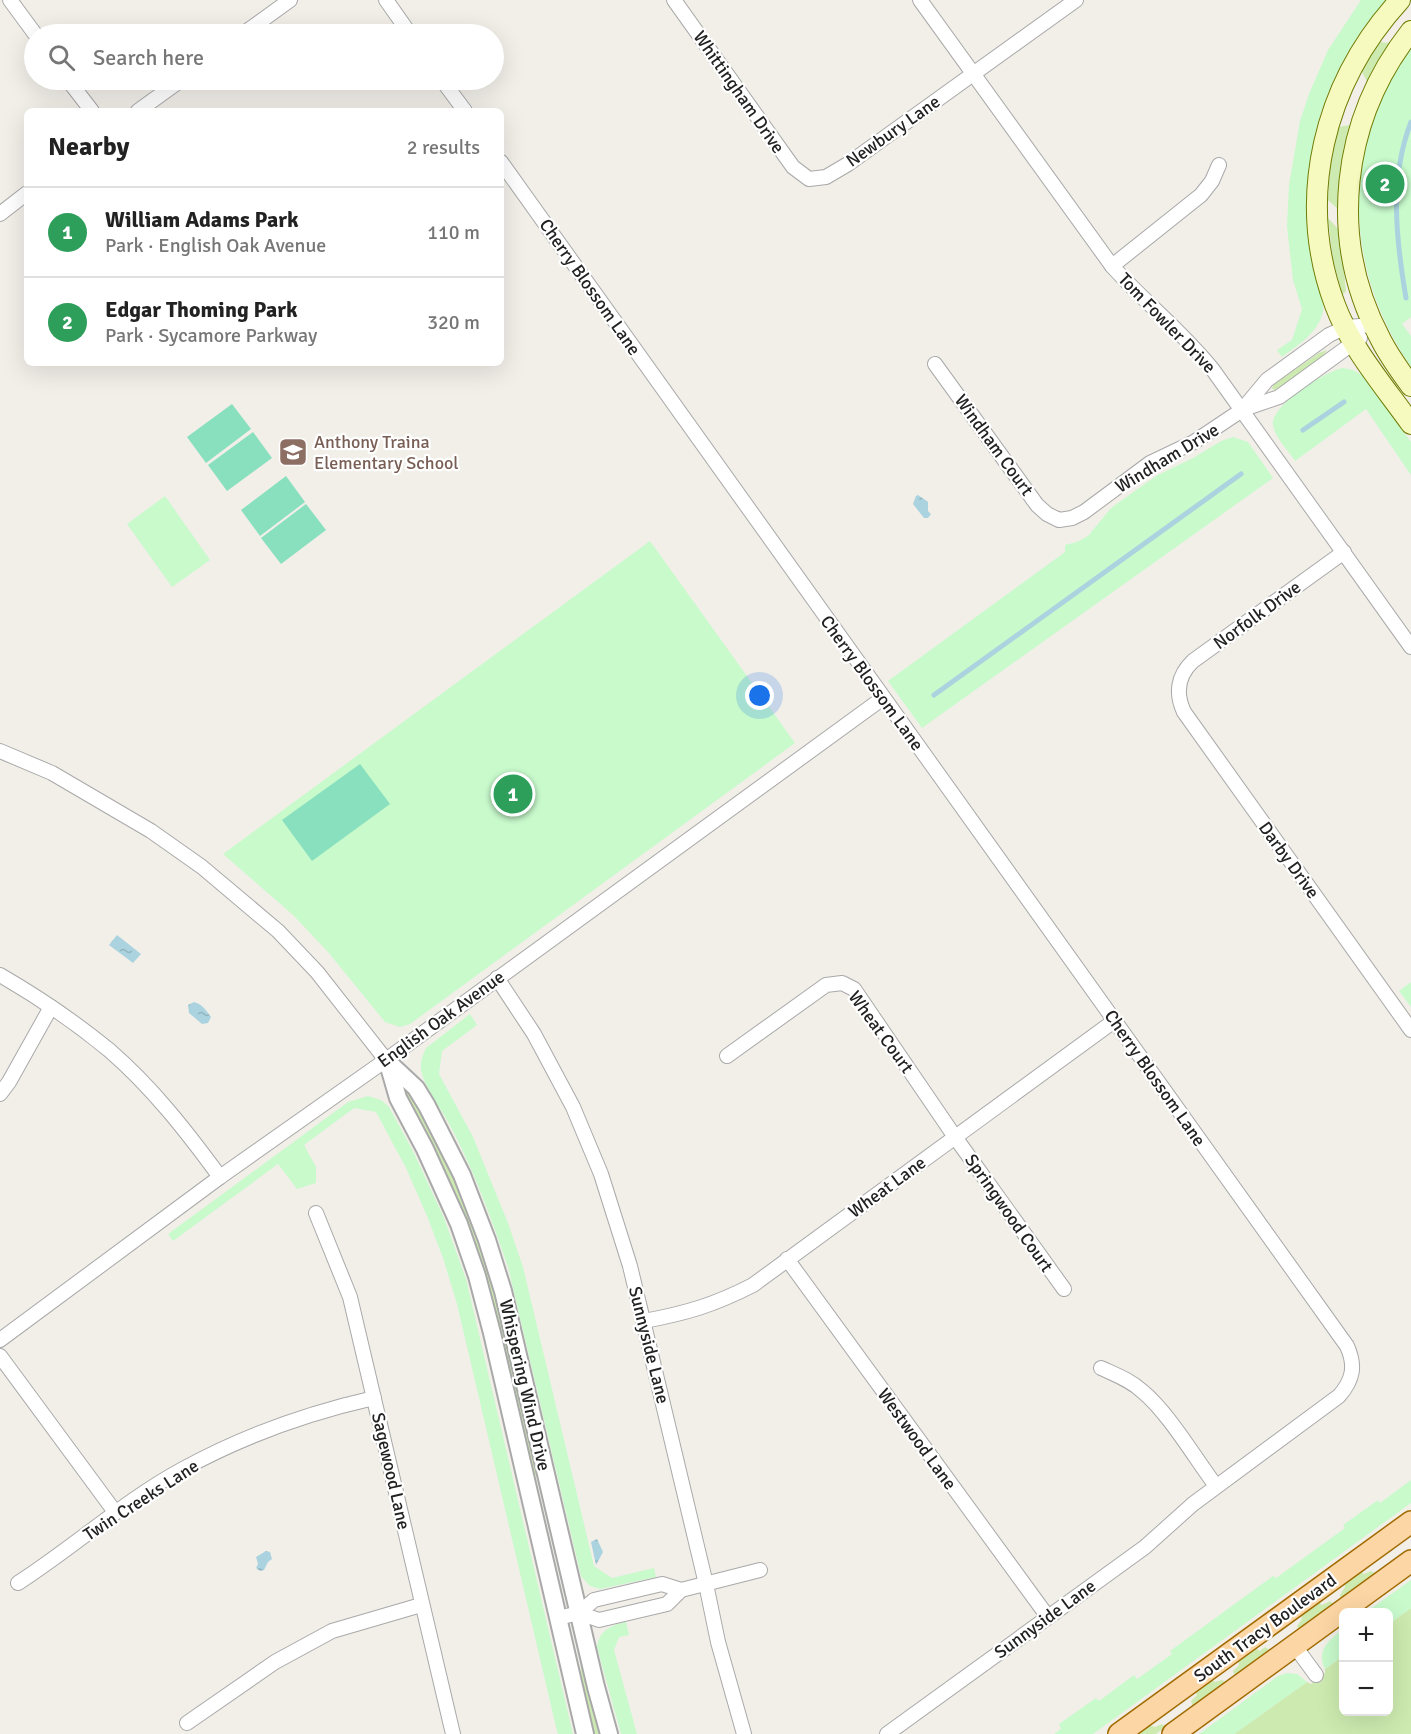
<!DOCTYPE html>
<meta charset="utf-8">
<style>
:root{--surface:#fff;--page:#f2f2f2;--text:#222;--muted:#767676;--line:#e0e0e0;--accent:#d40000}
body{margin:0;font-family:Signika,sans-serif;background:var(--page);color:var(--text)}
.controls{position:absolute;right:18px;bottom:18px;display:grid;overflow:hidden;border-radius:9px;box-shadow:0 6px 24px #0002}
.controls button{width:54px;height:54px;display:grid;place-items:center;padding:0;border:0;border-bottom:2px solid var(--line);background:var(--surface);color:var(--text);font:30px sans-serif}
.you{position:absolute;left:760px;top:696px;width:21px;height:21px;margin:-15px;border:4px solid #fff;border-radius:50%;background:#1a73e8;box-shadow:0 0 0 9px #1a73e833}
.badge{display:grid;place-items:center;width:39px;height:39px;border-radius:50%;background:var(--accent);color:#fff;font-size:20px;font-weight:700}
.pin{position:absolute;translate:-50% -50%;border:3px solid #fff;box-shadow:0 2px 6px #0006}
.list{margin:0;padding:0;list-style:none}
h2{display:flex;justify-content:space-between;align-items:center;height:78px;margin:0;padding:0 24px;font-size:26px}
h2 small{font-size:20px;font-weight:400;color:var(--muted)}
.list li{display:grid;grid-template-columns:39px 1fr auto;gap:18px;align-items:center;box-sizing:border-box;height:90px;padding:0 24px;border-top:2px solid var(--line)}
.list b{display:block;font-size:22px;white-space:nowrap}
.list p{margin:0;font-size:20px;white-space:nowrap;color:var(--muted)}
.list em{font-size:20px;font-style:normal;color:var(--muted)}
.icon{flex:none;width:33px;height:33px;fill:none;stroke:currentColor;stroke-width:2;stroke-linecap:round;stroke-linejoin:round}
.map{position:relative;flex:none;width:1411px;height:1734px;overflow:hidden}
.search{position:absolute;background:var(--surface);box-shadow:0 6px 24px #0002;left:24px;top:24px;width:480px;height:66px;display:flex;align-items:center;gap:15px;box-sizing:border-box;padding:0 21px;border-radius:33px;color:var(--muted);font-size:22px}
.panel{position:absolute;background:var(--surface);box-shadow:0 6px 24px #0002;left:24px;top:108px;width:480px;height:258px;border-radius:9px}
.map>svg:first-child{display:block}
</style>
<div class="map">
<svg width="1411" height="1734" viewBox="0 0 1411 1734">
<defs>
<pattern id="water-ripples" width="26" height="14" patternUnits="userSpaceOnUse" patternTransform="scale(1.5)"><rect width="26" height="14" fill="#aad3df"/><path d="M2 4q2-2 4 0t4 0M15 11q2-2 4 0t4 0" fill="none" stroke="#92b5bf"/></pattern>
</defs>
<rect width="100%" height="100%" fill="#f2efe9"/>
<!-- grass -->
<g fill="#cdebb0">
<path d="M1378,42L1390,43L1367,82L1361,70Z"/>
<path d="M1350,125L1340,174L1339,210L1328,200L1330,166L1338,127Z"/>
<path d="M1328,218L1340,231L1346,292L1342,294L1333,260Z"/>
<path d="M1327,350L1322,357L1276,390L1272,389L1273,385L1319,353Z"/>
<path d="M406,1086L436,1133L489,1261L543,1484L540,1485L525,1453L489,1304L401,1090Z"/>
<path d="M1360,1571L1364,1574L1371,1571L1377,1574L1341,1600L1340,1595L1345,1587L1344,1583Z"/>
<path d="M1330,1601L1335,1605L1299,1631L1297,1626L1302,1619L1301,1615L1318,1602L1322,1605Z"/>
<path d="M1411,1608V1734H1234L1307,1682L1311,1684L1325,1673V1669L1343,1656L1344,1712H1388L1389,1624Z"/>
<path d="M1265,1647L1271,1651L1235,1677L1233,1671L1239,1665L1238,1660L1255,1648L1260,1651Z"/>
<path d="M580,1654L603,1734H590L582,1687Z"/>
<path d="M1211,1679L1215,1682L1222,1680L1227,1683L1193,1707L1191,1701L1197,1695L1195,1691Z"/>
<path d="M1162,1724L1165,1727L1156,1734H1136L1149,1725L1155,1727Z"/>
</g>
<!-- park -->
<g fill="#c8facc">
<path d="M1361,0H1386C1340,51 1307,124 1309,193C1309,223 1316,255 1320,285C1321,294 1324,303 1323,312C1317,334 1299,344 1282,357L1277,350L1292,340L1302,309L1293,280L1287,227L1289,185L1300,121L1309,94L1328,50Z"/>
<path d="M1411,47V317L1402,324L1411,336V367C1343,268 1340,145 1411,47Z"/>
<path d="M1343,368L1353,370L1365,377L1411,442V475L1366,409L1295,461C1288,450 1275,438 1273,425C1271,405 1325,371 1343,368Z"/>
<path d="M1233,437L1248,442L1273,478L922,728L888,681L1065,552V545L1077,542L1088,536L1111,508L1156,476L1195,457L1221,441Z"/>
<path d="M165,496L210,560L172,587L127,524Z"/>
<path d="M650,541L795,743L410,1024L400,1027L385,1022L328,952L293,915L223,854Z"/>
<path d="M1411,982V1007L1399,991Z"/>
<path d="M470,1014L477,1025L442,1051L439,1074L473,1137L508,1223L523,1267L594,1566L612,1578L654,1568L656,1577L600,1589L590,1586L581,1576L508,1267C492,1220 475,1174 453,1131C445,1114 426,1090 422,1074C419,1065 422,1056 426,1048Z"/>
<path d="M368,1096L381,1100L389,1107L413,1151L444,1218L466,1279L573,1734H558L556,1727L457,1304L443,1258L427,1216L406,1168L376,1112L354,1108L304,1145L316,1167V1183L297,1189L278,1164L173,1241L168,1234L348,1102Z"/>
<path d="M1411,1480V1503L1093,1734H1054L1061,1729L1059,1724L1096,1698L1099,1701L1134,1675L1137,1679L1172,1654L1170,1651L1273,1576L1276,1578L1345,1528L1343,1525L1378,1500L1380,1503Z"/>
<path d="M1411,1580V1608L1389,1624L1388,1612H1366Z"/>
<path d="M626,1622L629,1635L619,1637L614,1650L637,1734H621L597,1647C599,1630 612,1625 626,1622Z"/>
<path d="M1343,1629V1656L1325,1669C1316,1650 1329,1640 1343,1629Z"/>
<path d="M1287,1673L1297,1674L1307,1682L1234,1734H1199L1278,1676Z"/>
</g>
<!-- pitch -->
<g fill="#88e0be">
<path d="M232,404L251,429L206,463L187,437Z"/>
<path d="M253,432L272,458L227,491L208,465Z"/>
<path d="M286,476L305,502L260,536L241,510Z"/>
<path d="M306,504L326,530L281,564L261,538Z"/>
<path d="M360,764L390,804L312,861L282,820Z"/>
</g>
<!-- water -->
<g fill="url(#water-ripples)">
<path d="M918,495L928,502V511L931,514L928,518H924L913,504L916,496Z"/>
<path d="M117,935L141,954L133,963L109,945Z"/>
<path d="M194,1002C202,1004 206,1010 211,1017L208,1023L202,1024L189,1013L188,1005Z"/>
<path d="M597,1539L603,1552L596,1565L591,1542Z"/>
<path d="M266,1551L270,1552L272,1559L268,1562L264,1570L260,1571L256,1568L258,1564L256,1557Z"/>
</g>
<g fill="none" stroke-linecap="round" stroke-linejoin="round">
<!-- stream -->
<g stroke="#aad3df" stroke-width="5">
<path d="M1406,298C1396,239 1389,179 1411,122"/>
<path d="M1303,430L1344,402"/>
<path d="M934,695L1241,474"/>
</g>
<!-- minor casing -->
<g stroke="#a9a9a9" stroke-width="16">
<g id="minor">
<path d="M10,0L35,34"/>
<path d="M386,0L410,34"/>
<path d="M674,0L793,167L809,179L826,177L848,164L1076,0"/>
<path d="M920,0L1112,266C1144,302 1183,332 1213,370L1411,647"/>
<path d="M243,34L290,0"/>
<path d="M68,80L92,111"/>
<path d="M442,80L465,111"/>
<path d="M138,111L181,80"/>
<path d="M501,162L1347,1346C1356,1366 1353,1380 1339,1396L1193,1504L1145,1547L887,1734"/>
<path d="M0,214L27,193"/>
<path d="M1112,266L1201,195L1212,181L1219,165"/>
<path d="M935,364L1037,505L1047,514L1059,520L1072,518L1084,512L1150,463L1194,442L1242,410L1267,380L1329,335L1346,327L1374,325"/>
<path d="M1244,409L1279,397L1360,338"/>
<path d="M1344,552L1193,661C1178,675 1175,693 1184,712L1411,1030"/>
<path d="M0,751L52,773L151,831L202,867L278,931L317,972L386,1060"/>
<path d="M0,975C38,997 75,1022 109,1050C152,1087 187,1132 220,1177"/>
<path d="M497,978L534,1034L573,1107L601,1174L630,1266L706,1584L718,1642L744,1734"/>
<path d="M727,1056L826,985L842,983L854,989L955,1137L1064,1289"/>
<path d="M0,1094L9,1082L51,1007"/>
<path d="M316,1213L350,1297L453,1734"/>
<path d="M787,1259L1048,1617"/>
<path d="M644,1321C687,1313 714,1305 753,1285L1114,1021"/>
<path d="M0,1340L220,1177L386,1060L883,698"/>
<path d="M0,1356L115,1512"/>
<path d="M1101,1368C1116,1375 1130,1380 1142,1391C1168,1412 1195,1458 1216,1486"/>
<path d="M18,1583C74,1547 124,1501 183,1469C243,1436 308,1413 374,1398"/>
<path d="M579,1613L599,1620L667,1604L681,1590"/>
<path d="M558,1618L579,1613L594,1600L662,1584L681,1590L760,1570"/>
<path d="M1294,1645L1316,1675"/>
<path d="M187,1723L275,1662L332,1631L421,1605"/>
</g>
</g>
<!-- tertiary casing -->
<g stroke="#a9a9a9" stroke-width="20">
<g id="tertiary">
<path d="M386,1060L416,1088L427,1106L462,1175L487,1240L503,1291L596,1687L609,1734"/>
<path d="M387,1060L398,1098L425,1149L459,1224L477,1276L492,1333L585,1734"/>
</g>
</g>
<!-- secondary casing -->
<g stroke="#707d05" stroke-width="22">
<g id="secondary">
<path d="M1400,0C1324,83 1295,198 1335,305C1351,348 1384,386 1411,424"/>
<path d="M1411,31C1341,120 1327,239 1381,340C1389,356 1400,371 1411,386"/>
</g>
</g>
<!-- primary casing -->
<g stroke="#a06b00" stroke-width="24">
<g id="primary">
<path d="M1119,1734L1411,1522"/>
<path d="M1173,1734L1411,1561"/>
</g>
</g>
<!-- minor -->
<use href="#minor" stroke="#fff" stroke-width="14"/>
<!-- tertiary -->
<use href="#tertiary" stroke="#fff" stroke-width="16"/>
<!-- secondary -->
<use href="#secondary" stroke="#f7fabf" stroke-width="20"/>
<!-- primary -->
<use href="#primary" stroke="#fcd6a4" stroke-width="21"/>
</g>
<!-- icons -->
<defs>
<g id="school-square" transform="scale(1.5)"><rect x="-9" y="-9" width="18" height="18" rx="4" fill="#8d6e63" stroke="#fff"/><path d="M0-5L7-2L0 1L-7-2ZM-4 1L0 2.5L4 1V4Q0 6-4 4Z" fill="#fff"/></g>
</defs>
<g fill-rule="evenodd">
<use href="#school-square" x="293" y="452"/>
</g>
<g text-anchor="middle" stroke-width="4.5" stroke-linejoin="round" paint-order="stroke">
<!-- street labels -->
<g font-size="18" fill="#222" stroke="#fff">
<text transform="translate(739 92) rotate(55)" y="6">Whittingham Drive</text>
<text transform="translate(893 131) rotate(-35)" y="6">Newbury Lane</text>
<text transform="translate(590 287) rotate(55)" y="6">Cherry Blossom Lane</text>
<text transform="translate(1167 323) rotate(46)" y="6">Tom Fowler Drive</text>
<text transform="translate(994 445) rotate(54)" y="6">Windham Court</text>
<text transform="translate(1167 458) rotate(-31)" y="6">Windham Drive</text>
<text transform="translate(1257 615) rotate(-36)" y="6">Norfolk Drive</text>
<text transform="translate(872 683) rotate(54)" y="6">Cherry Blossom Lane</text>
<text transform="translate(1289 860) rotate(54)" y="6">Darby Drive</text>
<text transform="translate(441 1019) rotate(-36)" y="6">English Oak Avenue</text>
<text transform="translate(881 1032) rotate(54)" y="6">Wheat Court</text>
<text transform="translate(1155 1078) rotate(55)" y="6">Cherry Blossom Lane</text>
<text transform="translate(887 1187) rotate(-36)" y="6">Wheat Lane</text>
<text transform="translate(1009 1213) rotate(55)" y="6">Springwood Court</text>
<text transform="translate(649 1345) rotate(76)" y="6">Sunnyside Lane</text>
<text transform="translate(525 1385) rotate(77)" y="6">Whispering Wind Drive</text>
<text transform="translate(917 1439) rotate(54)" y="6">Westwood Lane</text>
<text transform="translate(391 1471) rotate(77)" y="6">Sagewood Lane</text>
<text transform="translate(141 1500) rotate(-33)" y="6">Twin Creeks Lane</text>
<text transform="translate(1045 1619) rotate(-36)" y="6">Sunnyside Lane</text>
<text transform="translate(1265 1628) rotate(-36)" y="6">South Tracy Boulevard</text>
</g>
<!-- education labels -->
<g font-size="18" fill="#785e54" stroke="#fff" text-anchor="start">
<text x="314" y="448">Anthony Traina<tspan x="314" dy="21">Elementary School</tspan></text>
</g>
</g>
</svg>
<div class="controls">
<button>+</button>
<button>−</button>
</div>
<div class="you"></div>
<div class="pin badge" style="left:513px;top:794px;background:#2e9e5b">1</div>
<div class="pin badge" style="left:1385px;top:184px;background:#2e9e5b">2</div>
<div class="search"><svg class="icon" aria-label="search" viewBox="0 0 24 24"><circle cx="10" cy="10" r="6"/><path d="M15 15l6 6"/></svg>Search here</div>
<section class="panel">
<h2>Nearby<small>2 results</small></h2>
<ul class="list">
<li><span class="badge" style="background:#2e9e5b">1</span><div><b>William Adams Park</b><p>Park · English Oak Avenue</p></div><em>110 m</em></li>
<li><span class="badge" style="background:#2e9e5b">2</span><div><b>Edgar Thoming Park</b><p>Park · Sycamore Parkway</p></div><em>320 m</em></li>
</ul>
</section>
</div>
